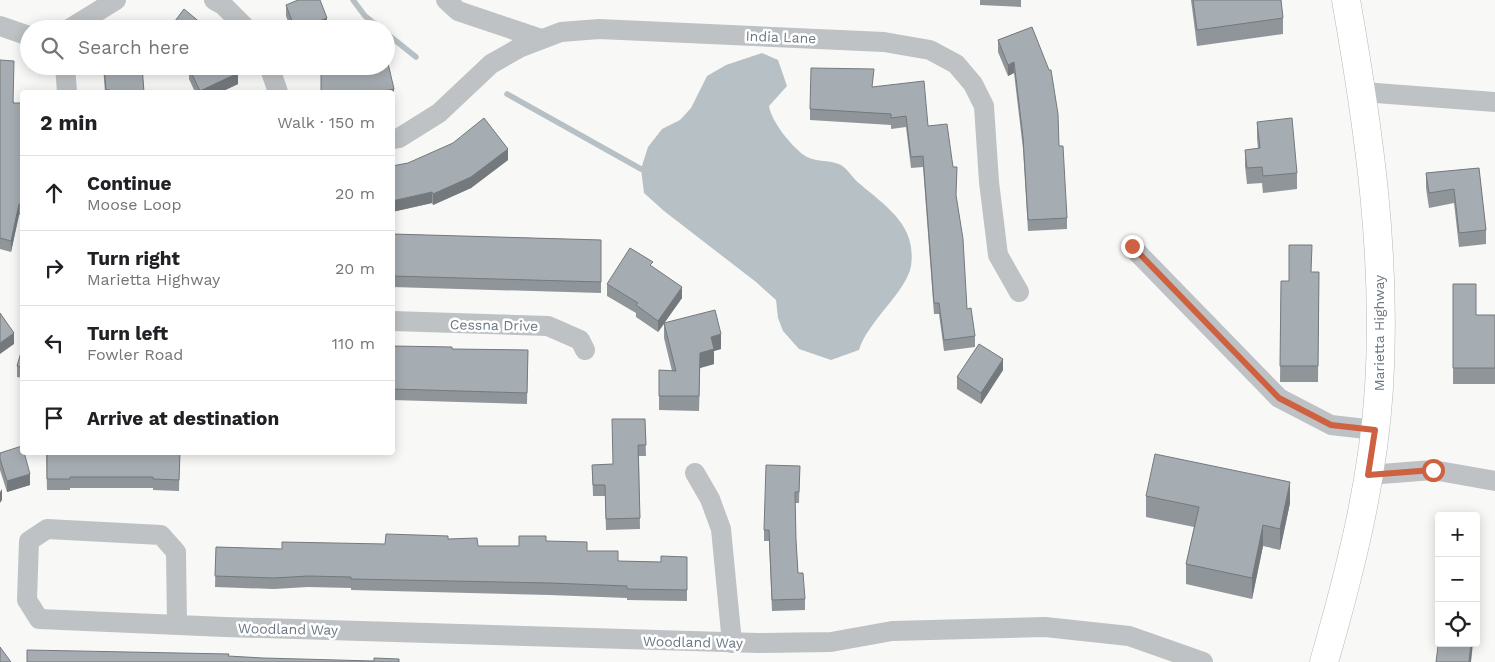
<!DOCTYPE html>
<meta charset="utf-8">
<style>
:root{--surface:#fff;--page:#f2f2f2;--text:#202124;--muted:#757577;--line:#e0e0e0}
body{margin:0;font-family:"Work Sans",sans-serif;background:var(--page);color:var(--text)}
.controls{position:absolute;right:15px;bottom:15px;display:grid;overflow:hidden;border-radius:5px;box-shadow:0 2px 12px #0003}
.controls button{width:45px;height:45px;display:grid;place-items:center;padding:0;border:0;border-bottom:1px solid var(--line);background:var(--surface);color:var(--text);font:25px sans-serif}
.stop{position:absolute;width:15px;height:15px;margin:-11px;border:4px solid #ce6140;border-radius:50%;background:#fff}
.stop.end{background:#ce6140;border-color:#fff;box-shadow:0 1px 5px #0008}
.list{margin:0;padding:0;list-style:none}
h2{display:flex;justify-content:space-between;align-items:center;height:65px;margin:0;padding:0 20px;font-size:21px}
h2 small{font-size:16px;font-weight:400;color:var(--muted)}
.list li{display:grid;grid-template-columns:32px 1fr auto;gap:15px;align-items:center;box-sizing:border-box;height:75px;padding:0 20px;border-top:1px solid var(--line)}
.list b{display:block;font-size:19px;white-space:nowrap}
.list p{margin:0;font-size:16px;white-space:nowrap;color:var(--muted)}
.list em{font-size:16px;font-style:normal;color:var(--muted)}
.icon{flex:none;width:28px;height:28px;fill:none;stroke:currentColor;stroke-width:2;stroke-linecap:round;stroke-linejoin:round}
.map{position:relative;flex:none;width:1495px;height:662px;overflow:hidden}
.search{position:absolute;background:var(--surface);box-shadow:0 2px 12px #0003;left:20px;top:20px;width:375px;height:55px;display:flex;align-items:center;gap:12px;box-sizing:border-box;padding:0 18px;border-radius:28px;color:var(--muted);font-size:19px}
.panel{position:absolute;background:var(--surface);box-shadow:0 2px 12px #0003;left:20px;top:90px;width:375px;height:365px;border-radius:5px}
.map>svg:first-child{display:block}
</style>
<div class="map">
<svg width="1495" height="662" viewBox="0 0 1495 662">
<rect width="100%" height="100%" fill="#f8f8f6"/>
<!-- water -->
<path fill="#b7c1c5" d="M762,53L778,60L787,86L769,106C771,121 793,149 807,157C817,162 831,160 841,165C848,169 853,179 860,184C887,207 917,226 911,266C907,291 868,321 859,350L831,360L799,349L783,331L778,318L776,300L756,282L664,211L644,193L641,169L648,147L662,129L680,120L691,108L707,76L726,65Z"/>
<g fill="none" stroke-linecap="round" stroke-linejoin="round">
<!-- stream -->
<g stroke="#b7c1c5" stroke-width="5.5">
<path d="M353,0L365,16L381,29"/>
<path d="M386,33L416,57"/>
<path d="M507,94L641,169"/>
</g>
<!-- secondary casing -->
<g stroke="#b3b7bb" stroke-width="29">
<path id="secondary" d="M1324,662C1350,572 1373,482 1379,388C1387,256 1369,130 1346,0"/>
</g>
<!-- minor -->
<g stroke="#bec2c5" stroke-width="20">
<path d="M214,0L223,5L247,29"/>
<path d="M446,0L458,11L541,39"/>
<path d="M0,26L29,36"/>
<path d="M69,29L116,0"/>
<path d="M65,66L67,92"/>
<path d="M269,66L278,92"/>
<path d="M1363,92L1495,102"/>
<path d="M392,139L399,138L439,113L491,64L519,48L561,32L599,29L884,42L930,50L956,64L973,84L984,106L989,182L998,255L1019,292"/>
<path d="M1131,246L1279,398L1331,425L1375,430"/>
<path d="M392,321L548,326L580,340L585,350"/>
<path d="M695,473L710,499L721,529L732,643"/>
<path d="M1368,475L1433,470L1495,481"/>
<path d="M177,625L176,552L161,535L47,529L29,541L27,600L39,619L225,627L758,643L831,642L892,631L1045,627L1129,636L1203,662"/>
</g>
<!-- secondary -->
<use href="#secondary" stroke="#fff" stroke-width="28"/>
</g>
<!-- wall -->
<g fill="#8f9599">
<path d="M980,0H1021V7L980,5Z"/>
<path d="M1191,0H1281L1283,18V34L1197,46Z"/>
<path d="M286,5L327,29H291L286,16Z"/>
<path d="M1032,27L1067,218V229L1028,231L1023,149L1014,73L1008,76L998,52V40Z"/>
<path d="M0,60L14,103H22V215H19L11,252L0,249Z"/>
<path d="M103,66H142L144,92H105Z"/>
<path d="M189,68L238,84L221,92H195L189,79Z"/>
<path d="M873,87L928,126L956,196L967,309L975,336V347L944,351L939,314H934L923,167L911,168L906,127L891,129V125L810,120V109Z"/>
<path d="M1257,122L1297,173V189L1263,193L1262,183L1247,184L1245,166V150L1258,149L1257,138Z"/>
<path d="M508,160L471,188L433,205L432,203L392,212V166Z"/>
<path d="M1479,168L1486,230V244L1459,247L1454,203L1429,208L1426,188V173Z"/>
<path d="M392,234L601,240V293L392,287Z"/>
<path d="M653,267L682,298L664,323L721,349L714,351V364L700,368L699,411L659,410V370L672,371L664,338V324L658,332L636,317V313L607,296V284Z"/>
<path d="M1311,272H1319L1318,382H1280L1281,281H1289Z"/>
<path d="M1453,284L1476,315H1495V384H1453Z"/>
<path d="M392,346L452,349L528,350L527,404L392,400Z"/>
<path d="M22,349V378L17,377V366Z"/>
<path d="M1003,370L981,404L957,389V377Z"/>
<path d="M645,419L646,456H639L640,529L606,530L605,496H593L592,465L613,464Z"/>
<path d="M46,452H180L179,491L153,490V488H70V490H47Z"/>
<path d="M0,453L30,485L7,492L0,470Z"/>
<path d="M800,466L799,503H795L796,540L798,573L805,599V610L772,611L769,541H764V530Z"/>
<path d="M1146,496L1290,503L1280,550L1263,546L1252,599L1186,584V564L1194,527L1146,517Z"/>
<path d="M448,539L478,546H519L546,541L587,551L618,561L661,562L687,557V601L627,600V598L550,595L351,590V588L308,587L274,589L215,587L216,547L282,549L385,544Z"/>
</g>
<!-- shaded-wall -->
<g fill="#74797d">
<path d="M327,18V29H297Z"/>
<path d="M1014,62V73L1008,76V65Z"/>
<path d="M238,73V84L221,92H200V91Z"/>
<path d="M394,89V100H392V92H378Z"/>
<path d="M508,149V160L471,188L433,205V194Z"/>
<path d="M432,192V203L392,212V201Z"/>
<path d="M19,204V215L11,252V241Z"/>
<path d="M682,287V298L658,332V321Z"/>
<path d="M14,333V344L0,354V343Z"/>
<path d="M721,334V349L714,351V364L700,368L699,411L700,353L711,337Z"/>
<path d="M1003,359V370L981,404V393Z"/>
<path d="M30,474V485L7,492V481Z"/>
<path d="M1290,482V503L1280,550V529Z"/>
<path d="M2,489V500L0,503V492Z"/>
<path d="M1263,525V546L1252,599V578Z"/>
<path d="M1471,643H1473L1471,662H1469Z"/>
</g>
<!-- building -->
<g fill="#a6adb2" stroke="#74797d">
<path d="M298,0H320L327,18L297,29H295L286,5Z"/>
<path d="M1193,0H1281L1283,18L1197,30Z"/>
<path d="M184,9L208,29H169Z"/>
<path d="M1032,27L1049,70H1051L1058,114L1059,146H1063L1067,218L1028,220L1023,137L1014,62L1008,65L998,40Z"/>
<path d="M386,55L394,89L378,92H321V66H386Z"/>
<path d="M0,60L14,61L13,103H22V204H19L11,241L0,238Z"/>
<path d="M104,66H142L144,92H110V90H106Z"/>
<path d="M193,66H235L238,73L200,91L189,68Z"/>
<path d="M811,68L874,69L872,87L924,81L928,126L947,124L953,167H957L956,195L963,239L967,309L971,308L975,336L944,340L939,303H934L923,156L911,157L906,116L891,118V114L810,109Z"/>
<path d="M484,118L508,149L471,177L433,194L432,192L392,201V166L408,163L453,143Z"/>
<path d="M1292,118L1297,173L1263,176L1262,167L1247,168L1245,150L1260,148L1257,122Z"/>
<path d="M1479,168L1486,230L1459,233L1454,189L1429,193L1426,173Z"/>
<path d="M392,234L601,240V282L392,276Z"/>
<path d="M1289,245H1312L1311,272H1319L1318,366H1280L1281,281H1289Z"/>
<path d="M630,248L653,262L650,265L682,287L658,321L636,305L638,303L607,284Z"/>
<path d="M1453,284H1476V315H1495V368H1453Z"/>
<path d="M715,310L721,334L711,337L714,349L700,353L699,396H659V370L676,371L664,323Z"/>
<path d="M0,313L14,333L0,343Z"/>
<path d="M979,344L1003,359L981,393L957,377Z"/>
<path d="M392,346L452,347V349L528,350L527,393L392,389Z"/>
<path d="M22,349V367L17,366Z"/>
<path d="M612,419H645L646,445H638L640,518L606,519L605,485H593L592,465L613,464Z"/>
<path d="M22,446V452H24L30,474L7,481L0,459V453Z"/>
<path d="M47,452H180L179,480L153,479V477H70V479H47Z"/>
<path d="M1155,454L1290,482L1280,529L1263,525L1252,578L1186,564L1199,507L1146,496Z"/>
<path d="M766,465L800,466L799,492H795L796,540L798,573H803L805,599L772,600L769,530H764Z"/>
<path d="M386,534L448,536V539L477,538L478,546H519V536H546V541L587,542V551H618V561L661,562V556L687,557V590L627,589V586L550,583L351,579V577L308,576L274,578L215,576L216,547L282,549V542L385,544Z"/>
<path d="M1439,639V643H1471L1469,662H1436Z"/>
<path d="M0,647L11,662H0Z"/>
<path d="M27,650L229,654L228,656L263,658L374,661V658L399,659V662H27Z"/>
</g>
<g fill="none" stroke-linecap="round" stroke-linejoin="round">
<!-- route -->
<path stroke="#ce6140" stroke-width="6" d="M1132,246L1279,398L1331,425L1375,430L1368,475L1433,470"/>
</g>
<g text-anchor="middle" stroke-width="5" stroke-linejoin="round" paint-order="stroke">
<!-- street labels -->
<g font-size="14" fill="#6b7883" stroke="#fff">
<text transform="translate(781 37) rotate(2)" y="5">India Lane</text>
<text transform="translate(494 325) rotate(1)" y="5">Cessna Drive</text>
<text transform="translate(1379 333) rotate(-90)" y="5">Marietta Highway</text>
<text transform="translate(288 629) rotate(1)" y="5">Woodland Way</text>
<text transform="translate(693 642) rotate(1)" y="5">Woodland Way</text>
</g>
</g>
</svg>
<div class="controls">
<button>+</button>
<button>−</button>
<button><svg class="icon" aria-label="locate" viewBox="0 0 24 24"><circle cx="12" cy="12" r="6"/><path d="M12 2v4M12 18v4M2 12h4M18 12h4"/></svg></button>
</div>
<div class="stop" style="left:1433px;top:470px"></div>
<div class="stop end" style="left:1132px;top:246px"></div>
<div class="search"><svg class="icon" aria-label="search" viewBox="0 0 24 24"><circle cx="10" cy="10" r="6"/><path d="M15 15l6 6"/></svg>Search here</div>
<section class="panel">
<h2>2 min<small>Walk · 150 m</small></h2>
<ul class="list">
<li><svg class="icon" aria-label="ahead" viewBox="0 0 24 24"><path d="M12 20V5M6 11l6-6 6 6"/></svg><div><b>Continue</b><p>Moose Loop</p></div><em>20 m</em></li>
<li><svg class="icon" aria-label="right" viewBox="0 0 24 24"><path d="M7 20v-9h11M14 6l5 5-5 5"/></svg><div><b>Turn right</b><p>Marietta Highway</p></div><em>20 m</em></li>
<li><svg class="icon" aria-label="left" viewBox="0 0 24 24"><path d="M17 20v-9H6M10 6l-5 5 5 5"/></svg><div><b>Turn left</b><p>Fowler Road</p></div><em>110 m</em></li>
<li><svg class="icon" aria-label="arrive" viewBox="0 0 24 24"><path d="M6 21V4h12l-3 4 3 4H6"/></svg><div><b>Arrive at destination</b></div></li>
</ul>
</section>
</div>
